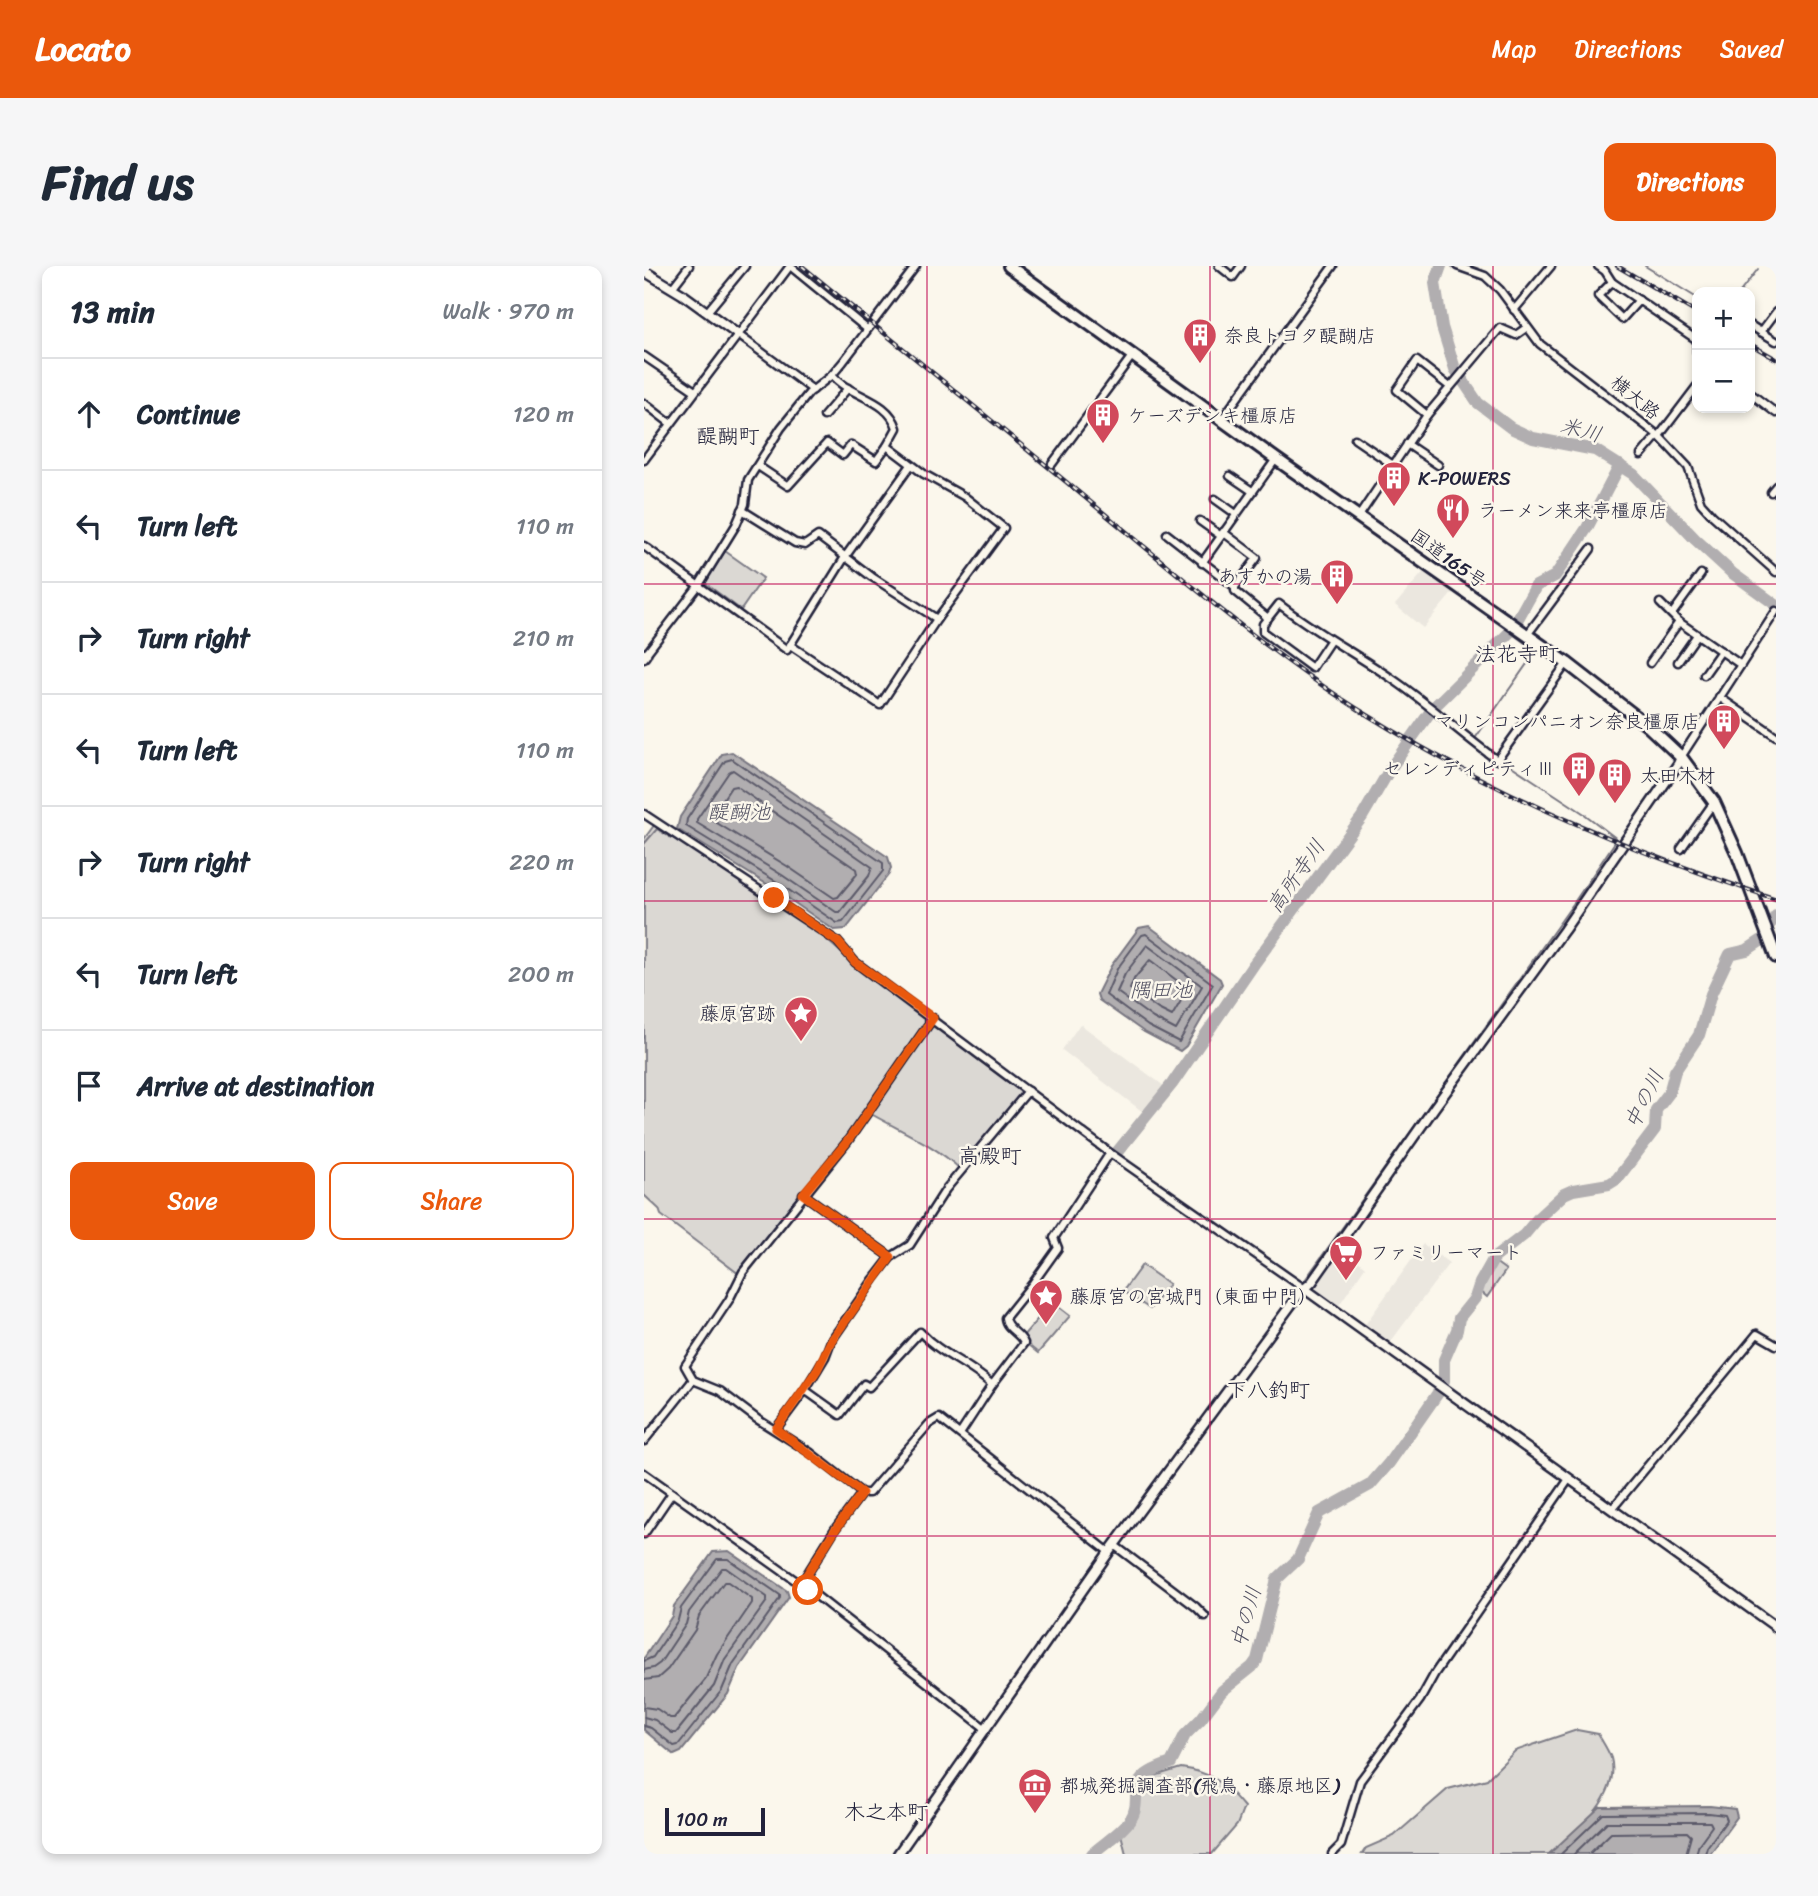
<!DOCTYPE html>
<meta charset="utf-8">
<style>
:root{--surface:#fff;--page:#f6f6f7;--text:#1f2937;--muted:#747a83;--line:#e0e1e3;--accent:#ea580c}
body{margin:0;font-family:Sriracha,"Klee One",sans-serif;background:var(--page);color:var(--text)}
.controls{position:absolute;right:21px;top:21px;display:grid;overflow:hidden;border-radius:14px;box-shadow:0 4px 10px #0003}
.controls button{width:63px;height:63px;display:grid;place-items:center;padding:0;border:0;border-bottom:2px solid var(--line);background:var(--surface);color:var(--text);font:35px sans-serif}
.scale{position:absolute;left:21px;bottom:18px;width:100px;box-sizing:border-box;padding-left:7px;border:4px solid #22223b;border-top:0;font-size:19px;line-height:24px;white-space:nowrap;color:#22223b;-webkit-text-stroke:5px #fbf7ec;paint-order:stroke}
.stop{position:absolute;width:21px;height:21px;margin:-16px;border:5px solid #ea580c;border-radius:50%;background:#fff}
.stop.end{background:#ea580c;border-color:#fff;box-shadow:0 2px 7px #0008}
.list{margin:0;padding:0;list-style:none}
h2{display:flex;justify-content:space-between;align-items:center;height:91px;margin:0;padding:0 28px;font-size:30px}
h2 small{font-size:23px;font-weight:400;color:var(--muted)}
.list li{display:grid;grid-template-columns:46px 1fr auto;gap:21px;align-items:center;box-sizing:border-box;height:112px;padding:0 28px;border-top:2px solid var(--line)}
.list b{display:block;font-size:26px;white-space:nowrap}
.list em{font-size:23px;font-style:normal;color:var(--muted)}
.actions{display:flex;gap:14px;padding:21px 28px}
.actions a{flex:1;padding:16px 0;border:2px solid var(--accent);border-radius:14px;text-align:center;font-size:24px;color:var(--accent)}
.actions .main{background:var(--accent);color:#fff}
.icon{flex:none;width:38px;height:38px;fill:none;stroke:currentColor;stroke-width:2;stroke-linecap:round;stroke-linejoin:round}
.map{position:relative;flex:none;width:1132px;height:1588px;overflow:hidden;border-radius:14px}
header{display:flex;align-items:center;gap:42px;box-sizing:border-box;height:98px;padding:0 35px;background:var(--accent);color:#fff}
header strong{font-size:33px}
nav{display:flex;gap:38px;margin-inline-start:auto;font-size:24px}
.intro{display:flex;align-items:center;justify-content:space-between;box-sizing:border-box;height:168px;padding:0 42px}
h1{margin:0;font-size:49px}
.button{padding:18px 32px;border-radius:14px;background:var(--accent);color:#fff;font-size:24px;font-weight:700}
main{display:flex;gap:42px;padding:0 42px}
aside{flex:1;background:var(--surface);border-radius:14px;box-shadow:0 4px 10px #0003}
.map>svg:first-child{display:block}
</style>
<header>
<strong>Locato</strong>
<nav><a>Map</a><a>Directions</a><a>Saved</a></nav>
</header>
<div class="intro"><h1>Find us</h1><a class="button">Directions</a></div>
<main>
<aside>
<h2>13 min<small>Walk · 970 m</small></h2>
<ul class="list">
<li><svg class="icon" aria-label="ahead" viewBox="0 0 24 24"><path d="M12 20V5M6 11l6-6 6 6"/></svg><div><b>Continue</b></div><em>120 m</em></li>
<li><svg class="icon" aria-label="left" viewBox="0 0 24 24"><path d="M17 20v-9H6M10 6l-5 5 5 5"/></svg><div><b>Turn left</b></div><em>110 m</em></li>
<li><svg class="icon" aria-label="right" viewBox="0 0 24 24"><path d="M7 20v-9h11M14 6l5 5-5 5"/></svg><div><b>Turn right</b></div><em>210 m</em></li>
<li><svg class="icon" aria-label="left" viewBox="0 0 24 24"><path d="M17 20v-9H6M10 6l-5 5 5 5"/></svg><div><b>Turn left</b></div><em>110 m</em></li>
<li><svg class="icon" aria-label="right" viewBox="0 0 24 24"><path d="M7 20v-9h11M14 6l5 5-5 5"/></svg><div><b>Turn right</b></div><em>220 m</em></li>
<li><svg class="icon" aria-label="left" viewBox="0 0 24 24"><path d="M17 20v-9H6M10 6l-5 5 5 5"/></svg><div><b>Turn left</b></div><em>200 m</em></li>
<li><svg class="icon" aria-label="arrive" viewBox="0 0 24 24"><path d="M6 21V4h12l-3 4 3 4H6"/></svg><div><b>Arrive at destination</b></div></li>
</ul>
<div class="actions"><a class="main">Save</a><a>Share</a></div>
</aside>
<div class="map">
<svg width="1132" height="1588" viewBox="0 0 1132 1588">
<rect width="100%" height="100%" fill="#fbf7ec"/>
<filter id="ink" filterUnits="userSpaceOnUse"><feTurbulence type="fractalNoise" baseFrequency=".0143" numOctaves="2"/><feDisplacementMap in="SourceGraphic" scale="14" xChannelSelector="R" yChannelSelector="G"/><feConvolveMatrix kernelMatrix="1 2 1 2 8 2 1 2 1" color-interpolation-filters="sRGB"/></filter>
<g filter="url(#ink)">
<!-- built -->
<g fill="#ebe7df">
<path d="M781,304L810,325L779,362L751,339Z"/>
<path d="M436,758L520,820L499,846L418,784Z"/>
<path d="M779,978L805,997L745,1078L720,1060Z"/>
<path d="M698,981L721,1001L693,1042L672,1026V1018Z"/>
</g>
<!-- green -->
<g fill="#dbd8d3" stroke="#7e7d87" stroke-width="2">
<path d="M81,285L119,312L97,344L61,317Z"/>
<path d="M11,558C75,600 154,643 208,697L378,824V828L316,903C289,877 254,864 222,845L95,1008L17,949L15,943L0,929V573Z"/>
<path d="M851,996L862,1004L843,1031L836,1025Z"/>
<path d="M498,999L525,1018L506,1043L479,1025Z"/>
<path d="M408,1036L426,1050L394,1087L383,1078L378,1071Z"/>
<path d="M933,1464L954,1468C958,1475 964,1484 967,1492C977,1530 932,1568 905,1588H718L722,1582L750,1570L804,1523L843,1513L871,1485Z"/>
<path d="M537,1502C568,1506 580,1517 600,1541L593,1559L568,1588H482L477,1568C481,1562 485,1560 489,1555C497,1546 496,1531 496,1520L507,1511Z"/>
</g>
<!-- water -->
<g fill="#b1aeb0" stroke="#787681" stroke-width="2">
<path d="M88,486L244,591L247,602L245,608L202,663L190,664L129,622L33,563L36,551L78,488Z"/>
<path d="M505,660L576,713L578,718L542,780L536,785L500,766L455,734L453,728L467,700L495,662Z"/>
<path d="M85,1285L143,1325L145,1331L95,1402L84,1428L37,1486L30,1489L0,1464V1392L28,1350L30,1340L69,1286Z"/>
<path d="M1066,1540L1091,1543L1093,1551L1066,1588H905L956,1541Z"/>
</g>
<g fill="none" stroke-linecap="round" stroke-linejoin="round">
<!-- shore -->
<g stroke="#5b5a6a" stroke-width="2">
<path d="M88,493L239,597V605L199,656L193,657L133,616L42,560L43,553L81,495Z"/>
<path d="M89,504L228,601L225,610L196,646H192L138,609L53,557V553L85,506Z"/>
<path d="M92,520L212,603L213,608L194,631L190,632L143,600L68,554V550L87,521Z"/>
<path d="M502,668L569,718L535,776L504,760L462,729L473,703L498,669Z"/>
<path d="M503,679L558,720L532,764L509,752L473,726L481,708Z"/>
<path d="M506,694L544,723L528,750L514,743L486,723L490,713Z"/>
<path d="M0,1395L9,1391L34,1354L37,1342L73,1293H84L136,1329V1332L89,1398L78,1424L34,1479L30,1480L7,1462L0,1460"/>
<path d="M0,1404L9,1402L16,1397L42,1358L45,1346L78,1302H82L123,1331V1335L81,1393L70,1420L32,1467H28L11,1454L0,1451"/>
<path d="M0,1414L14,1412L24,1403L51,1364L55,1350L80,1316H84L108,1333V1337L73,1388L61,1414L30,1452H26L13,1443L0,1441"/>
<path d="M917,1588L959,1548L1065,1547L1081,1549L1083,1554L1063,1581L1061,1588"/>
<path d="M930,1588L963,1556H1066L1068,1560L1055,1578L1052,1588"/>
<path d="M945,1588L967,1567L1043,1566L1047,1570L1042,1588"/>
</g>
<!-- stream -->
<g stroke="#787681" stroke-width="2">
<path d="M1001,0L1053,32"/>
<path d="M1096,26L1114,3"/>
<path d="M1106,64L1132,79"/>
<path d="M830,474L892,385L866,366"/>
<path d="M0,578L13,563L27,572"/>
<path d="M661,1014L929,638L973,573L939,547L857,493"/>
<path d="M545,1188L599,1111"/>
</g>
<!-- river -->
<g stroke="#b1aeb0" stroke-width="12">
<path d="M797,0L791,17L798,61L811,103L834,137L867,162L889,172L951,184L989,208L1051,273L1088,307L1132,339"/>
<path d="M872,356L892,320L911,310L943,262L976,199"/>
<path d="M1127,657L1132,650"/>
<path d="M474,885L528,818L610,698L718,551L746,503L789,442L868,364"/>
<path d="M800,1115V1094L813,1064L815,1052L831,1032L836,1017L850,992L880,969L895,951L920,928L929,924L965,918L973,913L1011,863L1012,844L1025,827L1031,805L1055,769L1067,728L1086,688L1103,684L1118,674"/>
<path d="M448,1588C460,1577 477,1567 486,1554C492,1546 492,1537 492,1528C493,1508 512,1503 527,1497L541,1469L557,1453L578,1425L608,1401L613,1394L633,1313L654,1293L675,1247L726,1219L745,1197L796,1124"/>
</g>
<!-- minor casing -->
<g stroke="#22223b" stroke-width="11">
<g id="minor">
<path d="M146,0L223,63"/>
<path d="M575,0L589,11L597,0"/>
<path d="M813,0L841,10L856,24L896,78L1015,170L1044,201L1057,237L1068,249L1132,306"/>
<path d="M954,0L961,5L968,16L1053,74V86"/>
<path d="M968,16L954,30L978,53L995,34"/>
<path d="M28,22L45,0"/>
<path d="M870,44L907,0"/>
<path d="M63,46L101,0"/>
<path d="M1106,59L1117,66L1132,46"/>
<path d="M1117,66L1132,75"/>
<path d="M93,68L169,124"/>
<path d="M0,90L51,125"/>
<path d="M1106,127L1132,147"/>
<path d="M0,137L27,158"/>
<path d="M783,149L753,124L773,95L806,121"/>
<path d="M180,150L204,122"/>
<path d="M578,153L689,0"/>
<path d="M1015,170L1053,120"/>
<path d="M711,173L749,199"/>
<path d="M763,178L794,199"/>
<path d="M997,189L1014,169"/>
<path d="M0,194L146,0"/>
<path d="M408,198L488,90"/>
<path d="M114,200L144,220L183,177L199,189L207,179L232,195L243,180"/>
<path d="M586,210L608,225"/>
<path d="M1127,226L1132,220"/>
<path d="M571,233L592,248"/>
<path d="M98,244L151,277L161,279L174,270L228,311L293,353"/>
<path d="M715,250L783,149L856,62L872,69L882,62"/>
<path d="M556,255L577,270"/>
<path d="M579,266L613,292L591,321"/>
<path d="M523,268L591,321V325L624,352L635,338C671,366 709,386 747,412C784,437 817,468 853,494L923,397"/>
<path d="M0,280L143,384L201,291L267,199"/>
<path d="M558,297L632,193"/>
<path d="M1016,337L1035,356L1097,399"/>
<path d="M1028,348L1057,308"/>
<path d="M624,352L619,358V366L668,402L686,375"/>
<path d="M883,369L947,283"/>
<path d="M146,379L236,439L293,353L360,262L321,231L280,208L243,180L253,162C244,132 205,131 188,109"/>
<path d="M0,387L2,388L55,319L92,259L101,238L104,214L137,162L165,127L188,109L199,96L272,0"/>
<path d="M1034,396L1053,369"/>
<path d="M1006,397L1035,356"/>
<path d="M1060,409L1077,385"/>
<path d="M1075,431L1132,470"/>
<path d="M1037,491L1132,345"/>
<path d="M0,548L193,675L211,696L466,887L661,1023"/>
<path d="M1037,583L1070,536"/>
<path d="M159,928L247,991"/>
<path d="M161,1124L196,1149L220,1118L225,1121L276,1066C296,1088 326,1098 348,1119"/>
<path d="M132,1163L161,1124L181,1091L187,1075L230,1013L247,991L266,979L302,923L384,825"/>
<path d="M316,1168L348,1119L380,1077C376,1067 362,1063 361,1052L389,1017L414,982L410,972L466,887"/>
<path d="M0,1175L49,1114"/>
<path d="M0,1207L165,1324L342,1463"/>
<path d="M218,1227L167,1187L113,1153L76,1125L49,1114L41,1100L85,1034L99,1006L203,876L289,752"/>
<path d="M968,1243L1113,1068L1132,1079"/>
<path d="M0,1268L28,1227"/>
<path d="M470,1279L552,1341L561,1350"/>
<path d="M157,1318L191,1263L218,1227H225L285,1158L295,1152L465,1286"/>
<path d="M688,1588L697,1579L716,1515L776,1434L791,1407L925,1213"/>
</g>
</g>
<!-- tertiary casing -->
<g stroke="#22223b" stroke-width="13">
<g id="tertiary">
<path d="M0,5L38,28L93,68"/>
<path d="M0,391L2,388"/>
<path d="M661,1023L1132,1361"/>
<path d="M254,1588L465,1286L655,1028L668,1016L790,842L920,664L1034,498L1037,491"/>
</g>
</g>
<!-- trunk casing -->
<g stroke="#22223b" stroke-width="16">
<path id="trunk" d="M365,0L632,193L923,397L1004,460L1037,491L1070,536L1093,587L1132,691"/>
</g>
<!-- minor -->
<use href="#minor" stroke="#fbf7ec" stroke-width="6"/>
<!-- tertiary -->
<use href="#tertiary" stroke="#fbf7ec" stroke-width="8"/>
<!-- trunk -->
<use href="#trunk" stroke="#fbf7ec" stroke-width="10"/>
<!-- rail casing -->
<g stroke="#22223b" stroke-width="4.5">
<g id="rail">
<path d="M158,0C255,80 353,158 450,239C539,312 626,389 725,450C852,529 990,587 1132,633"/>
<path d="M973,0L1053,47"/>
<path d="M1106,78L1132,93"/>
</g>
</g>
<!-- rail -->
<use href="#rail" stroke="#fbf7ec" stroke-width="2" stroke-dasharray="5" stroke-linecap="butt"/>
</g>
</g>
<g fill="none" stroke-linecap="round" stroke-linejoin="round" filter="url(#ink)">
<!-- route -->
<path stroke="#ea580c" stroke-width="9" d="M130,632L194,676L211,696L289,752L203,876L159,928L247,991L187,1075L173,1104L132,1163L218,1227L191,1264L157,1318L164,1324"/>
</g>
<!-- grid -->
<path fill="none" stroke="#c2185b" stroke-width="2" stroke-opacity="0.55" d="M283,0V1588M566,0V1588M849,0V1588M0,318H1132M0,635H1132M0,953H1132M0,1270H1132"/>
<!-- icons -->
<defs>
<g id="building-pin" transform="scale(1.75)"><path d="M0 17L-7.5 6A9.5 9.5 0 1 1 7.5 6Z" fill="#d1495b" stroke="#fbf7ec"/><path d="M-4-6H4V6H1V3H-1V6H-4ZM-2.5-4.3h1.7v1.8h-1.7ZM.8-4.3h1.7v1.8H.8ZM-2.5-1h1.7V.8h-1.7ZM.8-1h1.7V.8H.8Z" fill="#fff"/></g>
<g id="restaurant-pin" transform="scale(1.75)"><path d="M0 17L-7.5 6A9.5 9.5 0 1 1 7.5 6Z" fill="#d1495b" stroke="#fbf7ec"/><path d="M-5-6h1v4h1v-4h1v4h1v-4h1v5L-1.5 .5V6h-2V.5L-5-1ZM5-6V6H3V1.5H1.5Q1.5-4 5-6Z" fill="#fff"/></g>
<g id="sight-pin" transform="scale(1.75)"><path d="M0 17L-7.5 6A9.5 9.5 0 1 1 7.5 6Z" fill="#d1495b" stroke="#fbf7ec"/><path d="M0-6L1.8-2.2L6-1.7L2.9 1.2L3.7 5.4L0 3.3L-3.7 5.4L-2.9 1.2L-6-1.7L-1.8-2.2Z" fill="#fff"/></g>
<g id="supermarket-pin" transform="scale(1.75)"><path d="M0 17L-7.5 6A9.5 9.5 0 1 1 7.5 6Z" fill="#d1495b" stroke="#fbf7ec"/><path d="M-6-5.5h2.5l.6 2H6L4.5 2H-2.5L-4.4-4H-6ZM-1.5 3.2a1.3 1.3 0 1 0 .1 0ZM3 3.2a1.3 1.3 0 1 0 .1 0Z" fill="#fff"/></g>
<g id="museum-pin" transform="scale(1.75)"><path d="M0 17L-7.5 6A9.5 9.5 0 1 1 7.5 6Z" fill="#d1495b" stroke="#fbf7ec"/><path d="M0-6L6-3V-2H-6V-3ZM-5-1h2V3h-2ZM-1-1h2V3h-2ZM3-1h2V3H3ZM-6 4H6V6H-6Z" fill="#fff"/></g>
</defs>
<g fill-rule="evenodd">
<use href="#building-pin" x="556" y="69"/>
<use href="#building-pin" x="459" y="149"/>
<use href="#building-pin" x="750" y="212"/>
<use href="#restaurant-pin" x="809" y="244"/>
<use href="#building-pin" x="693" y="310"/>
<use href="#building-pin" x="1080" y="455"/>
<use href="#building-pin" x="935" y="502"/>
<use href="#building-pin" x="971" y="509"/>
<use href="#sight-pin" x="157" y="747"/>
<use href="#supermarket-pin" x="702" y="986"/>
<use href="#sight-pin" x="402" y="1030"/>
<use href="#museum-pin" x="391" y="1519"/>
</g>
<g text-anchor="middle" stroke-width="5" stroke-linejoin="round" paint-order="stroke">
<!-- poi labels -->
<g font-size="19" fill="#22223b" stroke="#fbf7ec" text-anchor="start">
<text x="580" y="76">奈良トヨタ醍醐店</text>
<text x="484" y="156">ケーズデンキ橿原店</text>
<text x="774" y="219">K-POWERS</text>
<text x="834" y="251">ラーメン来来亭橿原店</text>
<text x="668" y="317" text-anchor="end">あすかの湯</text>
<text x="1056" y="462" text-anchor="end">マリンコンパニオン奈良橿原店</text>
<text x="911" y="509" text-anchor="end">セレンディピティⅢ</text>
<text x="996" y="516">太田木材</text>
<text x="132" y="754" text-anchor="end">藤原宮跡</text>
<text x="726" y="993">ファミリーマート</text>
<text x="426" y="1037">藤原宮の宮城門（東面中門）</text>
<text x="416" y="1526">都城発掘調査部(飛鳥・藤原地区)</text>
</g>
<!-- street labels -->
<g font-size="19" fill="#22223b" stroke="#fbf7ec">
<text transform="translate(992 131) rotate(39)" y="7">横大路</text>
<text transform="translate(805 292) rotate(35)" y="7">国道165号</text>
</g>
<!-- water labels -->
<g font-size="21" font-style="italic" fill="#545364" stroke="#fbf7ec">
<text transform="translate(937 164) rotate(15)" y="7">米川</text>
<text x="95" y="553">醍醐池</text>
<text transform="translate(652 610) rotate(-55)" y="7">高所寺川</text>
<text x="517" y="731">隅田池</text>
<text transform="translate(1000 833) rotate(-64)" y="7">中の川</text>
<text transform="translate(602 1351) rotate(-74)" y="7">中の川</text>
</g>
<!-- neighbourhood labels -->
<g font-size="21" fill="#22223b" stroke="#fbf7ec">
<text x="84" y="177">醍醐町</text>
<text x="873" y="395">法花寺町</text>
<text x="346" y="897">高殿町</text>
<text x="624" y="1131">下八釣町</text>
<text x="242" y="1553">木之本町</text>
</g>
</g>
</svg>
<div class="controls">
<button>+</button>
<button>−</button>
</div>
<div class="scale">100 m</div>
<div class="stop" style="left:164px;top:1324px"></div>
<div class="stop end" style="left:130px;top:632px"></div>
</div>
</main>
